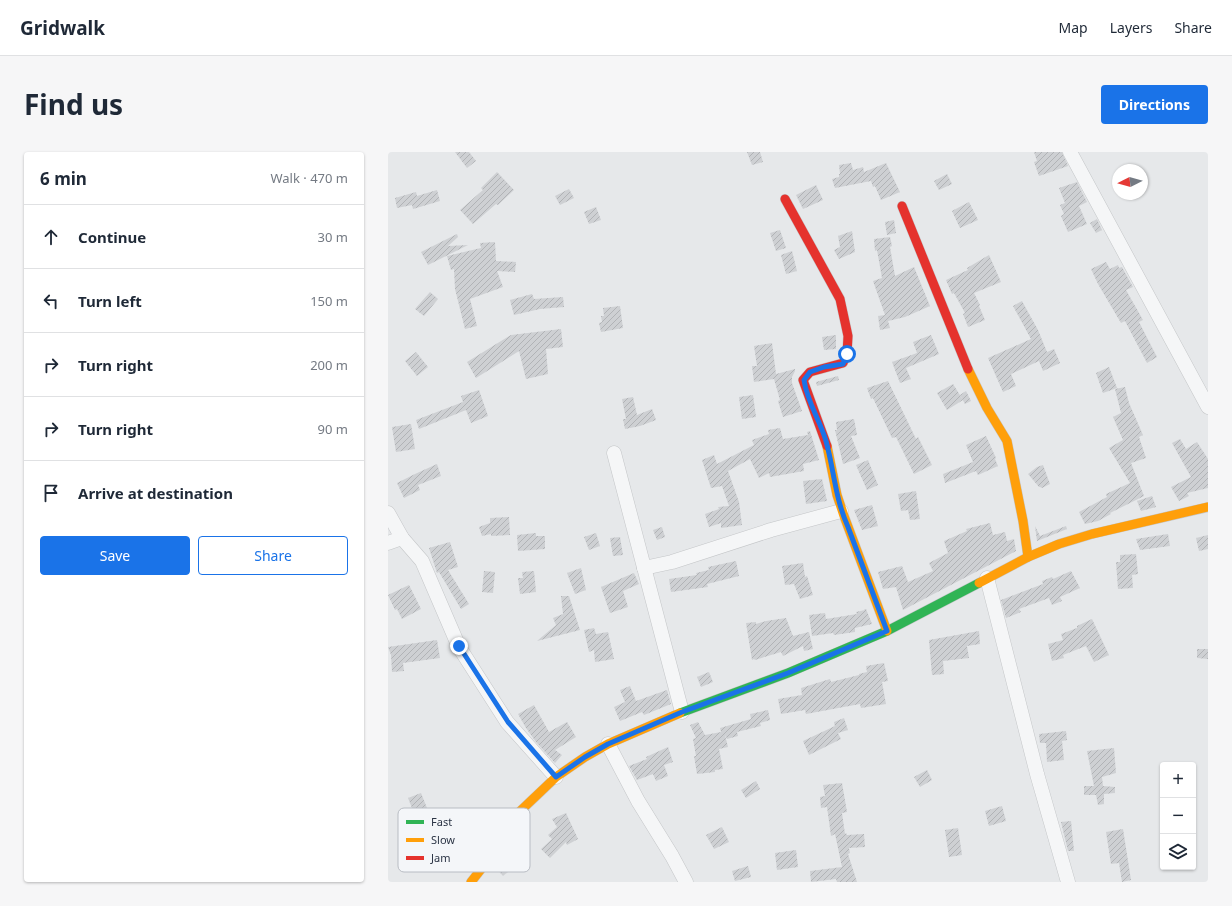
<!DOCTYPE html>
<meta charset="utf-8">
<style>
:root{--surface:#fff;--page:#f6f6f7;--text:#1f2937;--muted:#747a83;--line:#e0e1e3;--accent:#1a73e8}
body{margin:0;font-family:"Noto Sans",sans-serif;background:var(--page);color:var(--text)}
.controls{position:absolute;right:12px;bottom:12px;display:grid;overflow:hidden;border-radius:4px;box-shadow:0 1px 3px #0004}
.controls button{width:36px;height:36px;display:grid;place-items:center;padding:0;border:0;border-bottom:1px solid var(--line);background:var(--surface);color:var(--text);font:20px sans-serif}
.compass{position:absolute;left:724px;top:12px;width:36px;height:36px;border-radius:50%;background:var(--surface);box-shadow:0 1px 3px #0004;rotate:264deg}
.stop{position:absolute;width:12px;height:12px;margin:-9px;border:3px solid #1a73e8;border-radius:50%;background:#fff}
.stop.end{background:#1a73e8;border-color:#fff;box-shadow:0 1px 4px #0008}
.list{margin:0;padding:0;list-style:none}
h2{display:flex;justify-content:space-between;align-items:center;height:52px;margin:0;padding:0 16px;font-size:17px}
h2 small{font-size:13px;font-weight:400;color:var(--muted)}
.list li{display:grid;grid-template-columns:26px 1fr auto;gap:12px;align-items:center;box-sizing:border-box;height:64px;padding:0 16px;border-top:1px solid var(--line)}
.list b{display:block;font-size:15px;white-space:nowrap}
.list em{font-size:13px;font-style:normal;color:var(--muted)}
.actions{display:flex;gap:8px;padding:12px 16px}
.actions a{flex:1;padding:9px 0;border:1px solid var(--accent);border-radius:4px;text-align:center;font-size:14px;color:var(--accent)}
.actions .main{background:var(--accent);color:#fff}
.icon{flex:none;width:22px;height:22px;fill:none;stroke:currentColor;stroke-width:2;stroke-linecap:round;stroke-linejoin:round}
.map{position:relative;flex:none;width:820px;height:730px;overflow:hidden;border-radius:4px}
header{display:flex;align-items:center;gap:24px;box-sizing:border-box;height:56px;padding:0 20px;background:var(--surface);border-bottom:1px solid var(--line)}
header strong{font-size:19px}
nav{display:flex;gap:22px;margin-inline-start:auto;font-size:14px}
.intro{display:flex;align-items:center;justify-content:space-between;box-sizing:border-box;height:96px;padding:0 24px}
h1{margin:0;font-size:28px}
.button{padding:10px 18px;border-radius:4px;background:var(--accent);color:#fff;font-size:14px;font-weight:700}
main{display:flex;gap:24px;padding:0 24px}
aside{flex:1;background:var(--surface);border-radius:4px;box-shadow:0 1px 3px #0004}
.map>svg:first-child{display:block}
</style>
<header>
<strong>Gridwalk</strong>
<nav><a>Map</a><a>Layers</a><a>Share</a></nav>
</header>
<div class="intro"><h1>Find us</h1><a class="button">Directions</a></div>
<main>
<aside>
<h2>6 min<small>Walk · 470 m</small></h2>
<ul class="list">
<li><svg class="icon" aria-label="ahead" viewBox="0 0 24 24"><path d="M12 20V5M6 11l6-6 6 6"/></svg><div><b>Continue</b></div><em>30 m</em></li>
<li><svg class="icon" aria-label="left" viewBox="0 0 24 24"><path d="M17 20v-9H6M10 6l-5 5 5 5"/></svg><div><b>Turn left</b></div><em>150 m</em></li>
<li><svg class="icon" aria-label="right" viewBox="0 0 24 24"><path d="M7 20v-9h11M14 6l5 5-5 5"/></svg><div><b>Turn right</b></div><em>200 m</em></li>
<li><svg class="icon" aria-label="right" viewBox="0 0 24 24"><path d="M7 20v-9h11M14 6l5 5-5 5"/></svg><div><b>Turn right</b></div><em>90 m</em></li>
<li><svg class="icon" aria-label="arrive" viewBox="0 0 24 24"><path d="M6 21V4h12l-3 4 3 4H6"/></svg><div><b>Arrive at destination</b></div></li>
</ul>
<div class="actions"><a class="main">Save</a><a>Share</a></div>
</aside>
<div class="map">
<svg width="820" height="730" viewBox="0 0 820 730">
<defs>
<pattern id="building-hatch" width="6" height="6" patternUnits="userSpaceOnUse"><rect width="6" height="6" fill="#ced0d3"/><path d="M-1 1l2-2M0 6l6-6M5 7l2-2" fill="none" stroke="#b1b3b6"/></pattern>
</defs>
<rect width="100%" height="100%" fill="#e6e8ea"/>
<!-- building -->
<g fill="url(#building-hatch)">
<path d="M67,0H81L88,9L79,16Z"/>
<path d="M359,0H372L375,10L364,13Z"/>
<path d="M646,0H674L680,14L651,24L646,10L649,9Z"/>
<path d="M463,11L465,18L475,15L476,20L498,11L512,40L493,48L487,34L485,35L483,29L447,36L444,27L451,25V22H452L451,13Z"/>
<path d="M109,20L126,38L110,53L108,52L85,72L72,58L95,38L93,36Z"/>
<path d="M559,22L564,32L551,38L546,29Z"/>
<path d="M689,30L699,50L691,54L699,72L680,80L673,64L676,62L672,53L677,51L671,36Z"/>
<path d="M428,33L435,48L415,57L408,43Z"/>
<path d="M181,37L186,46L172,53L167,44Z"/>
<path d="M49,38L52,49L25,57L24,53L9,56L7,46L28,40L29,44Z"/>
<path d="M581,50L590,68L572,76L564,59Z"/>
<path d="M208,55L213,68L201,72L196,60Z"/>
<path d="M709,67L714,78L708,81L702,71Z"/>
<path d="M506,68L508,81L499,83L497,70Z"/>
<path d="M392,78L398,96L388,99L382,81Z"/>
<path d="M464,79L467,100L451,107L446,98L452,95L450,84Z"/>
<path d="M69,82L70,85L60,94L80,93L40,113L33,100Z"/>
<path d="M502,85L504,94L502,95L507,124L526,115L542,154L517,165L500,169L502,176L492,178L490,164L497,163L485,129L494,126L489,98L487,99L486,87Z"/>
<path d="M107,90L108,109L128,110L127,120L109,119L115,135L82,147L89,174L77,177L67,137L66,117L63,118L59,104L93,96L92,91Z"/>
<path d="M404,99L409,119L398,122L393,103Z"/>
<path d="M601,103L613,130L586,141L592,153L591,154L597,168L580,175L575,162L577,161L566,141L564,142L558,128L580,118L579,116Z"/>
<path d="M718,110L722,117L730,113L731,116L734,115L745,135L738,138L755,168L751,170L769,205L759,211L737,169L733,171L710,132L703,117Z"/>
<path d="M42,140L50,147L36,164L27,157Z"/>
<path d="M144,142L146,147L175,145L176,155L152,157L126,163L122,148Z"/>
<path d="M634,149L650,178L659,200L666,197L672,211L655,219L651,209L623,222L628,234L615,240L600,206L643,187L625,154Z"/>
<path d="M232,154L235,176L213,180L211,171L214,170L213,164H216L215,156Z"/>
<path d="M173,177L175,195L158,197L160,222L138,227L131,199L88,226L79,210L123,183Z"/>
<path d="M448,183V197L436,198L434,185Z"/>
<path d="M543,183L551,202L518,216L523,227L512,231L504,210L529,201L525,190Z"/>
<path d="M384,191L388,222L407,217V219L404,225V231L414,259L395,265L390,249L392,248L386,227L366,230L364,214H369L366,194Z"/>
<path d="M28,200L40,215L29,224L17,209Z"/>
<path d="M721,215L729,236L715,241L708,221Z"/>
<path d="M450,224L451,228L429,234L428,230Z"/>
<path d="M500,229L528,287L530,285L544,313L526,322L508,285L504,286L485,246L483,247L479,236Z"/>
<path d="M565,232L575,248L559,258L549,241Z"/>
<path d="M737,235L741,251L755,283L751,285L758,306L743,311L756,344L722,361L723,362L710,369L697,372L691,360L719,345L718,342L742,331L721,296L735,288L725,265L733,261L727,237Z"/>
<path d="M91,238L100,264L83,271L78,258L31,277L28,268L75,250L73,244Z"/>
<path d="M578,239L583,249L577,252L572,243Z"/>
<path d="M365,243L368,265L354,267L351,245Z"/>
<path d="M245,245L249,263L264,257L268,268L252,274L237,277L235,267H238L234,247Z"/>
<path d="M466,267L469,283L463,284L472,306L455,312L447,278H449L448,270Z"/>
<path d="M23,272L27,297L8,300L4,275Z"/>
<path d="M392,276L395,287L420,283L419,280L422,279L431,308L415,312L416,319L382,325L381,321L371,326L362,307L340,319L351,350L354,373L333,376V371L321,375L317,362L331,357L330,355L341,354L334,334L323,336L314,308L326,303L329,312L366,293L364,288L381,282L380,278Z"/>
<path d="M598,284L608,306L607,307L610,314L590,323L588,319L557,331L555,322L585,310L578,293Z"/>
<path d="M792,287L798,297L809,290L820,307V336L799,341L801,344L791,349L783,335L803,325L784,291Z"/>
<path d="M480,308L490,333L479,338L468,313Z"/>
<path d="M49,312L53,324L30,333L32,338L16,346L9,331L27,322Z"/>
<path d="M655,313L662,332L654,336L652,335H651L640,322L649,315Z"/>
<path d="M434,327L439,349L418,352L415,329Z"/>
<path d="M528,339L532,367L522,368L520,358L513,359L510,342Z"/>
<path d="M764,344L768,355L753,359L749,349Z"/>
<path d="M484,353L490,374L474,378L466,358Z"/>
<path d="M121,365L122,383L103,384V382L94,384L91,375L102,371V366Z"/>
<path d="M602,371L605,383L617,380L619,389L626,387L628,399L515,458L508,435L495,437L490,420L514,414L520,430L545,419L541,411L560,401L556,389L579,379L578,377Z"/>
<path d="M647,374L652,384L678,374L679,377L649,389Z"/>
<path d="M274,375L277,385L269,388L265,378Z"/>
<path d="M148,381V384H157V397L130,399L129,383Z"/>
<path d="M208,381L212,394L201,398L196,385Z"/>
<path d="M780,382L782,394L752,398L748,387Z"/>
<path d="M820,383V397L811,399L808,386Z"/>
<path d="M232,385L235,403L225,404L222,386Z"/>
<path d="M62,390L70,415L60,418L81,452L73,457L51,420L49,421L41,396Z"/>
<path d="M748,402L750,422L744,423L745,436L730,437L728,410H732V403Z"/>
<path d="M348,409L351,424L319,432L320,435L283,440L281,427L309,423L308,421L321,418L320,415Z"/>
<path d="M415,411L417,425L419,424L425,443L412,447L406,432L397,433L394,414Z"/>
<path d="M193,416L198,438L187,442L179,421Z"/>
<path d="M96,419L107,420L105,441L94,440Z"/>
<path d="M146,419L148,440L132,442L130,426H135L134,420Z"/>
<path d="M683,419L692,436L672,445L674,449L664,453L661,446L631,457L633,460L618,466L613,448L655,432L654,429L664,425L665,427Z"/>
<path d="M246,421L251,432L235,439L240,455L222,461L213,435Z"/>
<path d="M21,433L33,457L14,467L9,457L7,458L0,443Z"/>
<path d="M173,444H181L192,478L149,489L168,473L165,466L175,462Z"/>
<path d="M476,457H478L484,472L467,476V480L446,483L445,481L424,484L421,463L437,461L438,467L469,462L468,460L477,458Z"/>
<path d="M398,466L405,484L421,480L425,497L416,499L415,494L395,504L393,500L367,508L366,507L364,508L358,471L368,470V472L378,469Z"/>
<path d="M704,467L721,503L706,510L698,494L675,503L676,506L664,509L660,492L675,488L673,482L689,476V474Z"/>
<path d="M206,476L208,482L220,480L226,507L207,510L206,498L201,500L196,478Z"/>
<path d="M591,479L592,492L579,494L581,506L555,509L556,522L544,523L541,488Z"/>
<path d="M49,488L52,506L15,511L16,519L4,520L3,503L0,495Z"/>
<path d="M809,497H820V507L809,506Z"/>
<path d="M496,511L500,529L494,530L498,552L473,556L472,552L418,562L417,558L393,562L390,547L414,543L413,536L442,527L443,530L471,523V522L479,520L478,514Z"/>
<path d="M321,520L325,530L313,535L309,525Z"/>
<path d="M242,534L248,549L279,538L283,552L256,563L254,560L232,569L226,555L237,550L232,538Z"/>
<path d="M146,553L161,580L179,570L188,585L167,598L174,603L167,611L148,590L138,576L130,562Z"/>
<path d="M380,558L382,568L372,571L373,574L349,580L350,584L339,587L337,583L340,595L331,597L335,617L327,618V620L309,622L306,604H308L305,587L308,586L302,573L310,570L317,583L333,580L332,576L363,567L362,562Z"/>
<path d="M456,566L460,578L450,581L453,587L421,603L415,589L447,574V575L446,570Z"/>
<path d="M678,579L679,588L674,589L676,608L659,610L658,591H652L651,582Z"/>
<path d="M280,595L285,610L276,613L280,624L268,629L265,622L249,628L241,614L259,607L258,605Z"/>
<path d="M726,596L728,621L714,625L715,634L727,635V641L716,642V652L710,653L708,643H696V634H706L699,599Z"/>
<path d="M539,618L544,628L532,635L526,625Z"/>
<path d="M368,629L372,637L358,646L353,638Z"/>
<path d="M454,631L459,660L454,661L457,682L458,681L459,683L476,682L477,695L461,696L462,701L460,702L469,730H449L448,727L423,730L422,719L454,715L447,682L443,684L439,655L433,656L432,645L437,644L435,633Z"/>
<path d="M33,641L39,656L26,661L20,646Z"/>
<path d="M614,654L618,669L601,674L597,659Z"/>
<path d="M178,661L190,687L179,693L178,690L162,706L153,697L164,687L160,683L169,675L164,667Z"/>
<path d="M683,669L686,699H680L673,670Z"/>
<path d="M334,675L341,690L326,697L318,683Z"/>
<path d="M570,676L574,703L561,705L557,678Z"/>
<path d="M735,677L743,728L734,730L731,711L723,712L718,680Z"/>
<path d="M408,698L410,715L389,718L387,701Z"/>
<path d="M114,709L122,718L115,724L108,716Z"/>
<path d="M360,714L363,725L347,729L344,719Z"/>
</g>
<g fill="none" stroke-linecap="round" stroke-linejoin="round">
<!-- street casing -->
<g stroke="#c4c6c8" stroke-width="15">
<g id="street">
<path d="M682,0L820,255"/>
<path d="M226,301L294,560"/>
<path d="M0,361L14,386L34,409L71,495L119,570L168,625"/>
<path d="M0,391L14,386"/>
<path d="M256,416L284,410L383,378L453,359"/>
<path d="M599,426L649,622L680,730"/>
<path d="M220,592L250,649L284,704L298,730"/>
</g>
</g>
<!-- fast casing -->
<g stroke="#c4c6c8" stroke-width="10">
<path id="fast" d="M292,561L400,521L499,479L591,431"/>
</g>
<!-- slow casing -->
<g stroke="#c4c6c8" stroke-width="10">
<g id="slow">
<path d="M580,217L599,256L619,289L635,369L640,405"/>
<path d="M439,294L449,343L456,364L499,479"/>
<path d="M591,431L640,405L671,392L704,382L820,355"/>
<path d="M83,730L105,702L117,678L128,663L168,625L197,605L220,592L292,561"/>
</g>
</g>
<!-- jam casing -->
<g stroke="#c4c6c8" stroke-width="10">
<g id="jam">
<path d="M397,47L452,147L460,184L459,202L455,211L422,220L415,228L439,294"/>
<path d="M514,54L580,217"/>
</g>
</g>
<!-- street -->
<use href="#street" stroke="#f5f6f7" stroke-width="14"/>
<!-- fast -->
<use href="#fast" stroke="#30b455" stroke-width="9"/>
<!-- slow -->
<use href="#slow" stroke="#ff9f0a" stroke-width="9"/>
<!-- jam -->
<use href="#jam" stroke="#e5322d" stroke-width="9"/>
</g>
<g fill="none" stroke-linecap="round" stroke-linejoin="round">
<!-- route -->
<path stroke="#1a73e8" stroke-width="5" d="M71,494L120,570L168,625L197,605L220,592L294,560L400,521L499,479L460,375C447,346 446,318 438,289C432,268 419,250 416,228L422,220L436,215L455,212L459,202"/>
</g>
<!-- legend -->
<rect x="10" y="656" width="132" height="64" rx="6" fill="#f4f6f9" stroke="#b8bcc3" stroke-width="1"/>
<rect x="18" y="668" width="18" height="4" fill="#30b455"/>
<rect x="18" y="686" width="18" height="4" fill="#ff9f0a"/>
<rect x="18" y="704" width="18" height="4" fill="#e5322d"/>
<g font-size="11" fill="#2b3445">
<text x="43" y="674">Fast</text>
<text x="43" y="692">Slow</text>
<text x="43" y="710">Jam</text>
</g>
</svg>
<div class="controls">
<button>+</button>
<button>−</button>
<button><svg class="icon" aria-label="layers" viewBox="0 0 24 24"><path d="M12 4l9 5-9 5-9-5zM3 14l9 5 9-5"/></svg></button>
</div>
<svg class="compass" viewBox="-18 -18 36 36"><path d="M0-13l5 13h-10z" fill="#e53935"/><path d="M0 13l5-13h-10z" fill="#747a83"/></svg>
<div class="stop" style="left:459px;top:202px"></div>
<div class="stop end" style="left:71px;top:494px"></div>
</div>
</main>
